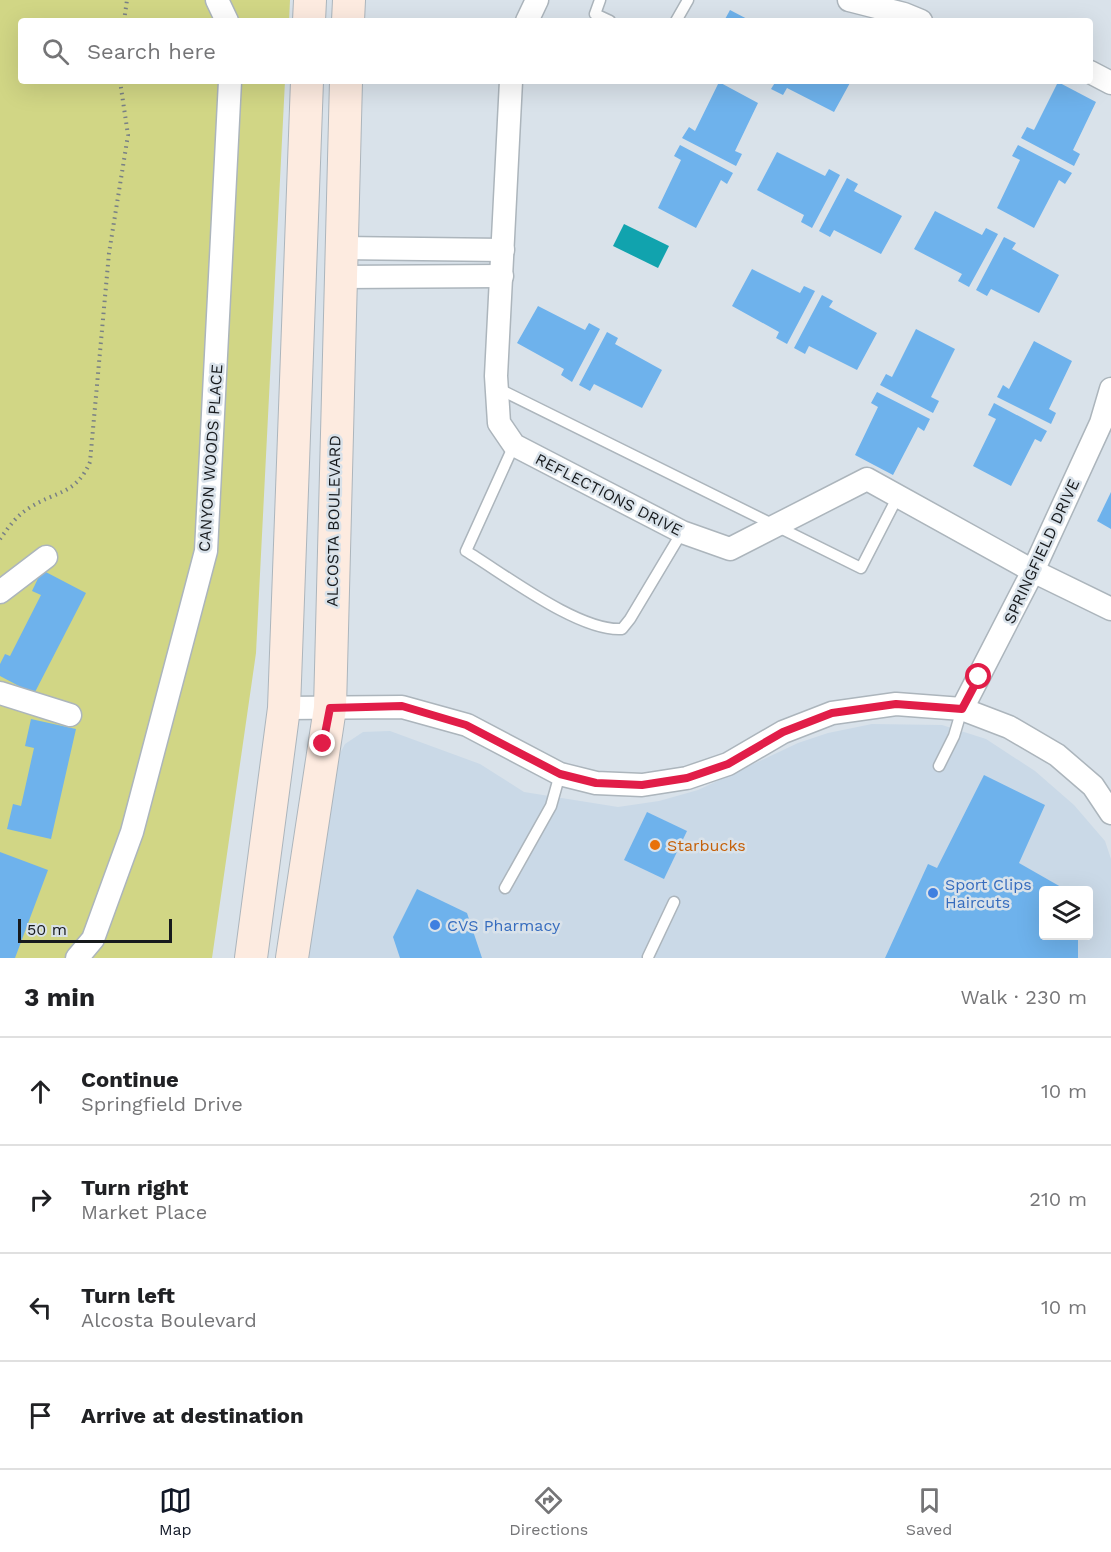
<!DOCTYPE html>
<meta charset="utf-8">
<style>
:root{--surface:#fff;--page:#f2f2f2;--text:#202124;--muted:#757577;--line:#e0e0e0;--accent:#111827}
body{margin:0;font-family:"Work Sans",sans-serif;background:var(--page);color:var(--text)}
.controls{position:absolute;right:18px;bottom:18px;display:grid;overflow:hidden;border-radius:6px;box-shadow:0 6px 24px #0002}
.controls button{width:54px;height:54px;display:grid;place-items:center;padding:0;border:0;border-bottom:2px solid var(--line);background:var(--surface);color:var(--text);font:30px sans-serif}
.scale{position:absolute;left:18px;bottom:15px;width:154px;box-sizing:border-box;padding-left:6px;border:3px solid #171a1d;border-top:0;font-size:16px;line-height:21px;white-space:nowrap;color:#171a1d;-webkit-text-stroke:4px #d9e2ea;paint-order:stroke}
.stop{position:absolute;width:18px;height:18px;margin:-14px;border:4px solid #e11d48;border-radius:50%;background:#fff}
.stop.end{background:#e11d48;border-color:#fff;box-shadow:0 2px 6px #0008}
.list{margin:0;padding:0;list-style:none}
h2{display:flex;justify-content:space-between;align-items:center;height:78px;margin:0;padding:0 24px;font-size:26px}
h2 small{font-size:20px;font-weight:400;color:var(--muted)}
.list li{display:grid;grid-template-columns:39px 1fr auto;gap:18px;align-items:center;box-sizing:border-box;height:108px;padding:0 24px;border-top:2px solid var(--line)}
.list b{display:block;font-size:22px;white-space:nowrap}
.list p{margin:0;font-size:20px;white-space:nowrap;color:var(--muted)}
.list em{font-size:20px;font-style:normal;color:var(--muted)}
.icon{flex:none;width:33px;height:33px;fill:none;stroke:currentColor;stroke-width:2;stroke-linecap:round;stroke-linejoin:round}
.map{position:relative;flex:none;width:1111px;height:958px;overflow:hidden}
.search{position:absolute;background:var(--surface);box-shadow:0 6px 24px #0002;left:18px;right:18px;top:18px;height:66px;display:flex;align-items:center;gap:15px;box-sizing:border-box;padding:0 21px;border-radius:6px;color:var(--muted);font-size:22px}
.sheet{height:510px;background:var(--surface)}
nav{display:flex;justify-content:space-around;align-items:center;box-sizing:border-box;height:84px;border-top:2px solid var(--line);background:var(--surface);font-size:16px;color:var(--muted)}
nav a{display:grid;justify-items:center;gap:3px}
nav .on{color:var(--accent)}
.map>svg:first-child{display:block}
</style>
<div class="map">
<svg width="1111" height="958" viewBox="0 0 1111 958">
<rect width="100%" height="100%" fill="#d9e2ea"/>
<!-- built -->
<path fill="#cad9e7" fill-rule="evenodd" d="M872,724L942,725L986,739L1035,771L1074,805L1105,841L1111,859V958H306L335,763L345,744L363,732L390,731L480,764L524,792L618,807L659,801L698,790L798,743L828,733ZM1044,891H1088V936H1044Z"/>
<!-- green -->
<path fill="#d1d685" d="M0,0H290L289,21H21V81H285L256,653L212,958H0Z"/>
<!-- water -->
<path fill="#11a3ae" d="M624,224L669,246L658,268L613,246Z"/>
<!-- building -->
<g fill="#6eb2ec">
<path d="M730,10L751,21H724Z"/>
<path d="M776,81H851L834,112L787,88L783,95L771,89Z"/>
<path d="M719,82L758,103L735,151L742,154L736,166L682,138L689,127L695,131Z"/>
<path d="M1058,82L1096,102L1073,150L1080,154L1074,166L1021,138L1027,127L1034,130Z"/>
<path d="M680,145L733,173L727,184L721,180L696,228L658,208L681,160L674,156Z"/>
<path d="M1018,145L1072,173L1065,184L1059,180L1034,228L997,208L1020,160L1012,156Z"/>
<path d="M777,152L825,176L829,169L840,175L812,228L801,222L804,215L757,190Z"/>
<path d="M847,178L858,184L854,191L902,216L881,254L834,230L830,237L819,231Z"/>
<path d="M935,211L982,235L986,228L998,234L969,287L958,281L962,274L914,249Z"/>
<path d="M1004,237L1016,243L1012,249L1059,275L1039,313L991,289L987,296L976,290Z"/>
<path d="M752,269L800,293L804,286L815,291L787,344L776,338L779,332L732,306Z"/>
<path d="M822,295L833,301L829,307L877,333L857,370L809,346L805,354L794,348Z"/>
<path d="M538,306L585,330L589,323L600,329L572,382L561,375L564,369L517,343Z"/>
<path d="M916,329L955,349L931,397L939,401L933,413L880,385L886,374L892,377Z"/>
<path d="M607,332L618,338L615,344L662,370L642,408L594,384L590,391L579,385Z"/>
<path d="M1034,341L1072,361L1049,409L1056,413L1051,424L997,397L1003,385L1009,389Z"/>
<path d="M877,392L930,419L924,431L918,427L893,475L855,455L878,407L871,403Z"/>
<path d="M994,403L1047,431L1041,442L1035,439L1011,486L973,466L996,419L988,415Z"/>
<path d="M1111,492V529L1097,521Z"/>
<path d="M42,570L86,593L34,694L0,676V664L5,654L10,656L41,595L32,591Z"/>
<path d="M31,719L76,729L51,839L7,829L13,804L21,806L34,748L25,746Z"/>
<path d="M984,775L1045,805L1019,863L1068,891H1044V936H1078V958H885L928,864L937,868Z"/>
<path d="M647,812L687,831L664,879L624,860Z"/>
<path d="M0,852L48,870L15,958H0Z"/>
<path d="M417,889L467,913L482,958H400L393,937Z"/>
</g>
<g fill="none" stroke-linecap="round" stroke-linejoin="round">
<!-- service casing -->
<g stroke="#acb5bc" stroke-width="13">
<g id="service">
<path d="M600,0L595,14L610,21"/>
<path d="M676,21L688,0"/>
<path d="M497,388L861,568L898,496"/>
<path d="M514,445L466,551C504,574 579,632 622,629L630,619L682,532"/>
<path d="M939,766L954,736L962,709"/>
<path d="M505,888L551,806L560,774"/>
<path d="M648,957L674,902"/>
</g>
</g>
<!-- minor casing -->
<g stroke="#acb5bc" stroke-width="25">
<g id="minor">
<path d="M217,0L227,21"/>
<path d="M849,0L904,14L921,21"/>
<path d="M527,21L537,0"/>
<path d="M1090,72L1111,83"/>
<path d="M511,81L496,376L499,423L514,445L682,532L730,549L867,479L1033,571L1111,609"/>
<path d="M341,248L503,250"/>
<path d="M340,277L502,276"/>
<path d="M0,592L46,557"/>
<path d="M0,693L70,715"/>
<path d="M284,708L402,707L467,725L560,774L596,783L642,785L687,778L728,764L783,732L832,713L896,704L962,709L1009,727L1057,755L1093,786L1111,813"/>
<path d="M962,709L1033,571L1101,423L1111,389"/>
<path d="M77,958L93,939L132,832L206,551L230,81"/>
</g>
</g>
<!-- secondary casing -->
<g stroke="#acb5bc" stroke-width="34">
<g id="secondary">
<path d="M309,21L310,0"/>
<path d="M348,21L349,0"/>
<path d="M251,958L284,708L307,81"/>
<path d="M292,958L330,708L346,81"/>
</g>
</g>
<!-- path -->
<g stroke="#798085" stroke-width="4" stroke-dasharray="1.5 4.5" stroke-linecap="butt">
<path d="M124,21L127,0"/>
<path d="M0,539C8,528 16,516 29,508C55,491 76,495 90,462L109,253L128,135L120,81"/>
</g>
<!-- service -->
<use href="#service" stroke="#fff" stroke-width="10"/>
<!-- minor -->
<use href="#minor" stroke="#fff" stroke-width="22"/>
<!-- secondary -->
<use href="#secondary" stroke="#fdebe0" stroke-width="32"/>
</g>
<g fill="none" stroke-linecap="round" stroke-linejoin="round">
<!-- route -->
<path stroke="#e11d48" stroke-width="8" d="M323,744L330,708L402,706L466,725L560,774L596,783L642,785L687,778L728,764L783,732L832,713L896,704L962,709L979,677"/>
</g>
<!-- markers -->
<circle fill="#e8710a" stroke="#d9e2ea" stroke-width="2" cx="655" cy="845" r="6"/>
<g fill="#3f7fe0" stroke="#d9e2ea" stroke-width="2">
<circle cx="933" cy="893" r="6"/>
<circle cx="435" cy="925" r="6"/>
</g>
<g text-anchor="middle" stroke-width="5" stroke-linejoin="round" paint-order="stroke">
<!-- street labels -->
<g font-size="16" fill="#171a1d" stroke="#d9e2ea">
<text transform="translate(210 458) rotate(-86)" y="6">CANYON WOODS PLACE</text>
<text transform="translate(609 494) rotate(27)" y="6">REFLECTIONS DRIVE</text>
<text transform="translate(333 521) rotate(-89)" y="6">ALCOSTA BOULEVARD</text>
<text transform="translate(1041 551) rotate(-65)" y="6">SPRINGFIELD DRIVE</text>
</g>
<!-- food labels -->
<g font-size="16" fill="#c56008" stroke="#d9e2ea" text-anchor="start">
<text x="667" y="851">Starbucks</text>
</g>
<!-- shop labels -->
<g font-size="16" fill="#366cbe" stroke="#d9e2ea" text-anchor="start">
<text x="945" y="890">Sport Clips<tspan x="945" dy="18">Haircuts</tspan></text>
<text x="447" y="931">CVS Pharmacy</text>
</g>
</g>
</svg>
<div class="controls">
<button><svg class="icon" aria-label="layers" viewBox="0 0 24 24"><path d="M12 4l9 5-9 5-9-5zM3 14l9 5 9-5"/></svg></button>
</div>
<div class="scale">50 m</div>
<div class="stop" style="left:979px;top:677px"></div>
<div class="stop end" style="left:323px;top:744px"></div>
<div class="search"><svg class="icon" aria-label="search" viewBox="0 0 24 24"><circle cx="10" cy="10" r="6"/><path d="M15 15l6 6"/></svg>Search here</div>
</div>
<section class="sheet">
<h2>3 min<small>Walk · 230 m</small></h2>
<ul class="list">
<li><svg class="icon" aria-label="ahead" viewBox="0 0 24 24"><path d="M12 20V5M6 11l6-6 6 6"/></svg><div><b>Continue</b><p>Springfield Drive</p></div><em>10 m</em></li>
<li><svg class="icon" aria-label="right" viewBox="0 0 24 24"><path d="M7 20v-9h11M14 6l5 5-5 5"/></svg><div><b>Turn right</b><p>Market Place</p></div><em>210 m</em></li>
<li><svg class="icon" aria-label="left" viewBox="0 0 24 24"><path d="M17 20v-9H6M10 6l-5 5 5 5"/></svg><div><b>Turn left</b><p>Alcosta Boulevard</p></div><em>10 m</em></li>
<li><svg class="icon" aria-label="arrive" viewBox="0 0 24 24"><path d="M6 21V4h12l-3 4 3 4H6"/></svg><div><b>Arrive at destination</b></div></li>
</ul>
</section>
<nav>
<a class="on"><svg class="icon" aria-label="map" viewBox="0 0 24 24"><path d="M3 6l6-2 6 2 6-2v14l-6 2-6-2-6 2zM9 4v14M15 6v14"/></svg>Map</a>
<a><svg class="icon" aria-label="directions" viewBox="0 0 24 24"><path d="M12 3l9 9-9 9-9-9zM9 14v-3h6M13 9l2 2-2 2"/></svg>Directions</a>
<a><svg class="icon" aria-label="saved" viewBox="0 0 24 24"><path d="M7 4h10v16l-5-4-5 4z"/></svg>Saved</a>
</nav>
